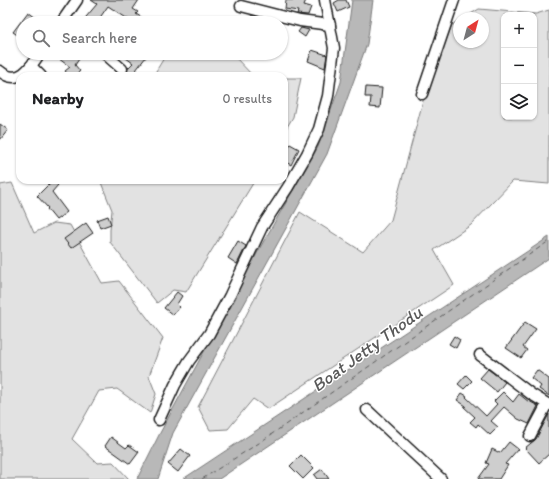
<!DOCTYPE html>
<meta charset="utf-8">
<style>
:root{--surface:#fff;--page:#f6f6f6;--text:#202124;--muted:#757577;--line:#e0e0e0}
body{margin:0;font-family:Itim,sans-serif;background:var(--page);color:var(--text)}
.controls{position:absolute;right:12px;top:12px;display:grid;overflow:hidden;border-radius:8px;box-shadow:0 1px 3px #0004}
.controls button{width:36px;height:36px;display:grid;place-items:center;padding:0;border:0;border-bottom:1px solid var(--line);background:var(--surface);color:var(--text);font:20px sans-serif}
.compass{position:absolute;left:453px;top:12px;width:36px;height:36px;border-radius:50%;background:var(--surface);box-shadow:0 1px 3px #0004;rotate:36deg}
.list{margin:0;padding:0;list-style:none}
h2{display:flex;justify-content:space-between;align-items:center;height:52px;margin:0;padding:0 16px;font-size:17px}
h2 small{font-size:13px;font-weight:400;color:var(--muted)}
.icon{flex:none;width:22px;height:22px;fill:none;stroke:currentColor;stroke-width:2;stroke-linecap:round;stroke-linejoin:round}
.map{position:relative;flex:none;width:549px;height:479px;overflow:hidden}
.search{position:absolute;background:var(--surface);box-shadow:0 1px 3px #0004;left:16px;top:16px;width:272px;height:44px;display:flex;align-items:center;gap:10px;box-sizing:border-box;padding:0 14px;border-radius:22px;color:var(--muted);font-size:15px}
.panel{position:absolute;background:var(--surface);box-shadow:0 1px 3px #0004;left:16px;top:72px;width:272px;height:112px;border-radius:12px}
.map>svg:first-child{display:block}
</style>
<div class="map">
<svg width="549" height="479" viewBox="0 0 549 479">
<rect width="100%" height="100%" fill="#fff"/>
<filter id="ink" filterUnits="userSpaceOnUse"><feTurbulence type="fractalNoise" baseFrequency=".025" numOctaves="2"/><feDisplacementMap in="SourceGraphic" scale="8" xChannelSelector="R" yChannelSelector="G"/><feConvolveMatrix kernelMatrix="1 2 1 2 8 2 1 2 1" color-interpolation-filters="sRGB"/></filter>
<g filter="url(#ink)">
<!-- green -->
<g fill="#e2e2e2" stroke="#7f7f7f" fill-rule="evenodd">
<path d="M479,9L536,14L549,10V184L513,181L471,225L434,250L454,285L268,409L253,399L228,429L210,430L198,407L300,212L363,252L391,220L423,101L452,25L459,21V42H483V18H464ZM504,15H534V117H504Z"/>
<path d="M167,53H234L235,57L253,76H153Z"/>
<path d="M284,78H301L293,117L284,132Z"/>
<path d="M100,180H255L186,292L173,290L157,303L110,242V230L112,210Z"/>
<path d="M12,183L34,233L54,223L70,225L102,283L119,281L163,338L149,376L156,394L150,413L117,389L99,391L72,439L97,463L113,462L129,479H0V185Z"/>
</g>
<!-- water -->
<g fill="#b8b8b8" stroke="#7a7a7a">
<path d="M352,0H373L367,44L327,154L173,433L158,479H137L160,433L261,246L318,147L341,82Z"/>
<path d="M549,237V258L219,479H183Z"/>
</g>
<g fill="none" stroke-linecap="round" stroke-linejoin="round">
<!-- ferry -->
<path stroke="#5a5a5a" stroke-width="1" stroke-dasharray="5 4" stroke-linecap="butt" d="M202,479L259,443L549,241"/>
</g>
<!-- building -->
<g fill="#cecece" stroke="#1c1c1c">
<path d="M91,0H139L133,9L138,12L136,14L151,23H134L108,6L99,19L105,23H81L97,4Z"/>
<path d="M286,0H306L304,5L311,7L308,15L297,14L298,11L285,9Z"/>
<path d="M339,0H346L349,7L338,12L334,3Z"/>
<path d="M28,12L43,23H23V39L13,32Z"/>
<path d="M252,15L262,18L260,23H249Z"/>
<path d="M301,28L309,30L305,37L298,32Z"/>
<path d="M312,50L327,55L325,68L308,61Z"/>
<path d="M51,53H83L75,65L80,71L74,76H69L65,71L70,67Z"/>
<path d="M119,53H149L136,70L139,73L135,76H122L127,73L128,68L133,63Z"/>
<path d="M366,87L382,88L380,108L370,107L371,97H365Z"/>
<path d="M0,124L8,130L0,140Z"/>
<path d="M290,144L299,149L291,165L284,161V155Z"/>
<path d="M53,180L58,185L52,192L67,212L56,220L47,209L48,208L37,196Z"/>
<path d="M108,216L111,224L100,228L97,220Z"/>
<path d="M86,223L93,233L71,248L64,239Z"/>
<path d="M238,241L246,246L237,264L228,258Z"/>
<path d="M177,292L182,296L177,304L180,307L173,315L164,308Z"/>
<path d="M525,322L536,329L523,347L527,350L521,358L506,348Z"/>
<path d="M454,336L460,340L456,348L449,344Z"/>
<path d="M488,369L505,382L497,392L480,378Z"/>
<path d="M537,370L549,379V396L539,389L541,386L531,378Z"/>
<path d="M466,375L472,381L464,389L458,384Z"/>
<path d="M503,392L513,402L519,394L529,402V401L538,406L529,424L518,419L504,407L491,421L498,427L490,435L478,424L476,427L470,422L475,417L464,407L466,406L457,400L462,393L467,396L466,397L486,416L497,404L494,401Z"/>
<path d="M549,414V454L539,463L525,448L536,439Z"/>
<path d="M111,437L126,448L129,445L139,452L130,464L105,446Z"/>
<path d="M509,442L518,449L505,464L508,465L499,479H478L489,464L486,463L492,449L500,453Z"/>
<path d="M181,449L190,456L178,472L168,464Z"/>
<path d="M301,455L314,468L303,479L290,466Z"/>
<path d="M322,469L329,479H317L314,475Z"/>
</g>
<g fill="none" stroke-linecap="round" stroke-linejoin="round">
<!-- minor casing -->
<g stroke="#1c1c1c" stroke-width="13">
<g id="minor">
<path d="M241,6L300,21L330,25"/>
<path d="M61,23L77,0"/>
<path d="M104,53L122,69"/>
<path d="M31,66L41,76"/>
<path d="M0,71C18,87 31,67 40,53"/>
<path d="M422,94L454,0"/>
<path d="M480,355L531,394L549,405"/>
<path d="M367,410L441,479"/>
<path d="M159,420L175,385L189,361L209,334L230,295L262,227L288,187L307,154L319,129L328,96L334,48L325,0"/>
<path d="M530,436L547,404"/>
</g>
</g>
<!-- minor -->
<use href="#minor" stroke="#fff" stroke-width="10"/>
</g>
</g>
<g text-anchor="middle" stroke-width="3" stroke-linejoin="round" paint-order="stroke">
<!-- water labels -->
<g font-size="18" font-style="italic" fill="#5a5a5a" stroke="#fff">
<text transform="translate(367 349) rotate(-36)" y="6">Boat Jetty Thodu</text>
</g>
</g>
</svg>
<div class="controls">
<button>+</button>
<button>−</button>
<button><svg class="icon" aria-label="layers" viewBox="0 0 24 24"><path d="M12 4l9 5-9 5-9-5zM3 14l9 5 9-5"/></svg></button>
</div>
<svg class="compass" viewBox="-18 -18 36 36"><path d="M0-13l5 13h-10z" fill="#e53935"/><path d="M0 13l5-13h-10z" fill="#757577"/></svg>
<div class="search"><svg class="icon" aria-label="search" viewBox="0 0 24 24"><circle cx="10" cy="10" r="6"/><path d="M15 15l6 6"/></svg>Search here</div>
<section class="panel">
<h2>Nearby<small>0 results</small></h2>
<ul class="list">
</ul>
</section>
</div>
